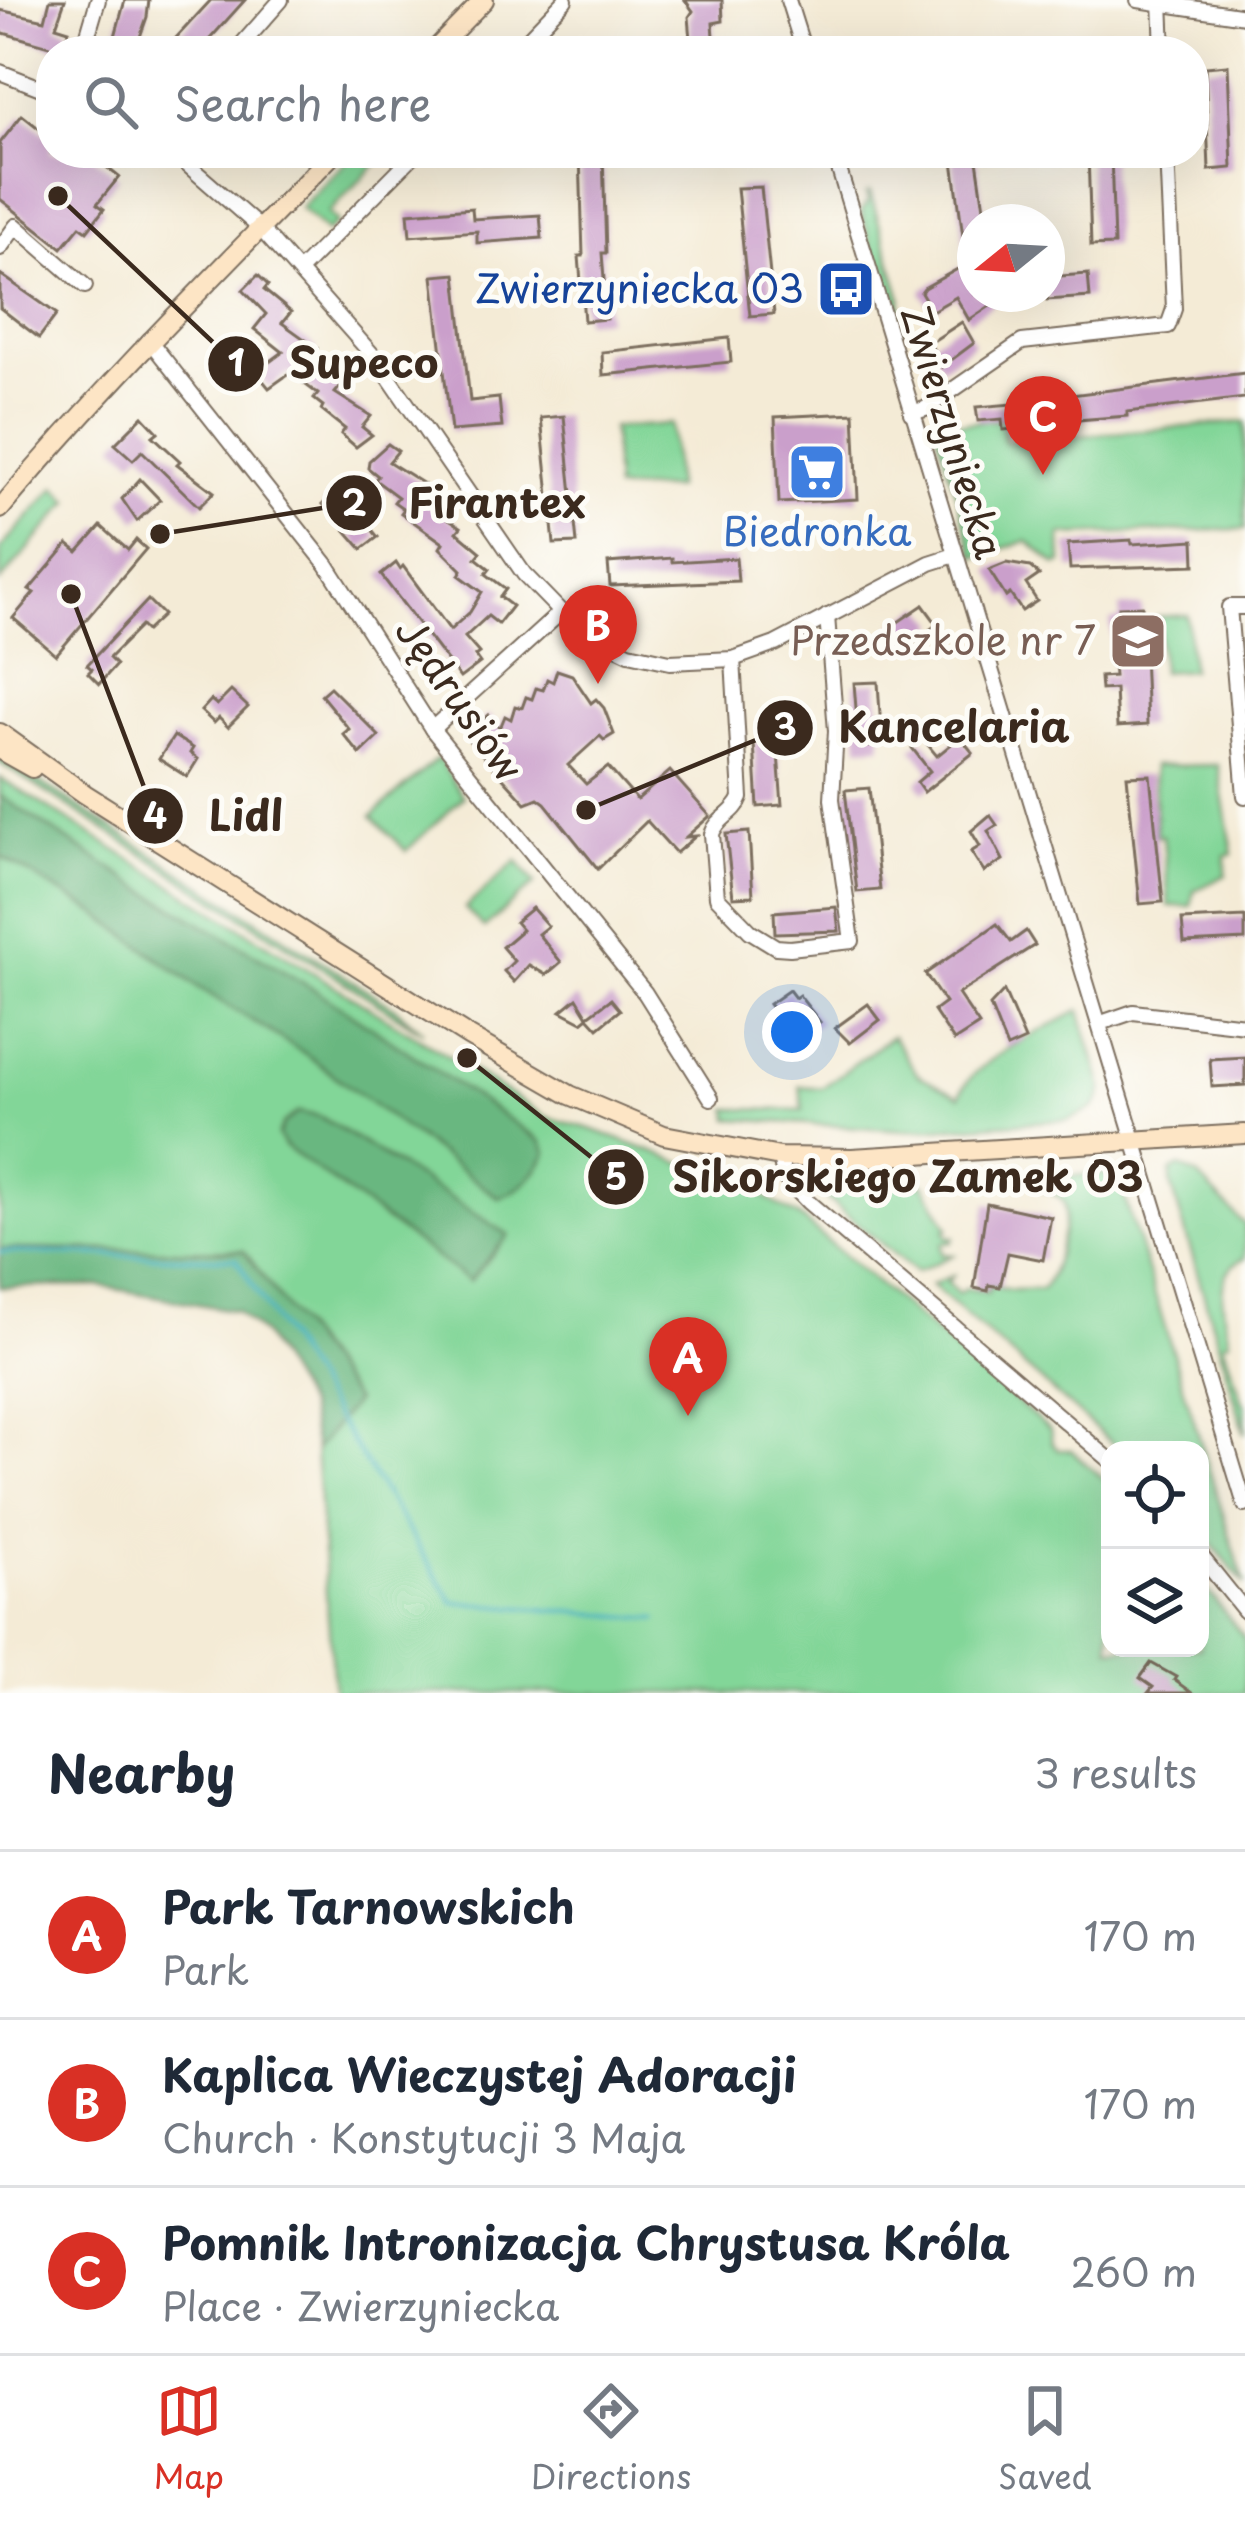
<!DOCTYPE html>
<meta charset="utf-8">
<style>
:root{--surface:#fff;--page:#f6f6f7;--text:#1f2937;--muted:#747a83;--line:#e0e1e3;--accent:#d93025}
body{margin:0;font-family:"Playpen Sans",sans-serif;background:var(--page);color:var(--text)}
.controls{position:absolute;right:36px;bottom:36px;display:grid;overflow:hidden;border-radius:24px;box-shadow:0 12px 48px #0002}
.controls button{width:108px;height:108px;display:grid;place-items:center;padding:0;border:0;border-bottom:3px solid var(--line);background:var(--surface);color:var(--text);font:60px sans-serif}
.compass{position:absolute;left:957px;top:204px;width:108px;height:108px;border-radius:50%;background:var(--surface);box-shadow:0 12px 48px #0002;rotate:252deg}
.you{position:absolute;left:792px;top:1032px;width:42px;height:42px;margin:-30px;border:9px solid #fff;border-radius:50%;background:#1a73e8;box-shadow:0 0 0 18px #1a73e833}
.badge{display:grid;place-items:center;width:78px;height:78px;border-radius:50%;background:var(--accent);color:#fff;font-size:39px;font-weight:700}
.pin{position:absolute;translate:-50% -99px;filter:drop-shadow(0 3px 6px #0008)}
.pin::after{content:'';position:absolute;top:63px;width:42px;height:36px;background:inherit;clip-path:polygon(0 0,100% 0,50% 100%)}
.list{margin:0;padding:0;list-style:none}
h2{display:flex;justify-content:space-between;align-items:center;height:156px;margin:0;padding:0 48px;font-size:51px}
h2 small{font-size:39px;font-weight:400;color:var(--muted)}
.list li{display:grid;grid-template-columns:78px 1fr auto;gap:36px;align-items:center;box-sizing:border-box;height:168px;padding:0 48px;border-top:3px solid var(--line)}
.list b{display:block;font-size:45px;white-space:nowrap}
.list p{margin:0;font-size:39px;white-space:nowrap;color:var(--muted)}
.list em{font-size:39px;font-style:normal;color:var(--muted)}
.icon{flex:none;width:66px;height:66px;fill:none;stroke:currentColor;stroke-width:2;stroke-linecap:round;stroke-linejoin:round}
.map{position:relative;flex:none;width:1245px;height:1693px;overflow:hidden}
.search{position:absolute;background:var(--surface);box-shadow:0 12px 48px #0002;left:36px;right:36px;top:36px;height:132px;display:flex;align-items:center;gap:30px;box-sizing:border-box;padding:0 42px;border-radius:48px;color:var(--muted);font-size:45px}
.sheet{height:660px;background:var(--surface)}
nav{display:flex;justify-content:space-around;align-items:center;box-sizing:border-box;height:168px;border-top:3px solid var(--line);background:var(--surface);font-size:33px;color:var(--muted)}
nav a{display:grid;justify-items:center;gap:6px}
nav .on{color:var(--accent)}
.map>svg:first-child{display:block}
</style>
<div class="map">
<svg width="1245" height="1693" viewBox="0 0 1245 1693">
<rect width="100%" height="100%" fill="#fdfcf7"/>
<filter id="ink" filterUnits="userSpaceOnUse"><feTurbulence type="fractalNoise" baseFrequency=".00833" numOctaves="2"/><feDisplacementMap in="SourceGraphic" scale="24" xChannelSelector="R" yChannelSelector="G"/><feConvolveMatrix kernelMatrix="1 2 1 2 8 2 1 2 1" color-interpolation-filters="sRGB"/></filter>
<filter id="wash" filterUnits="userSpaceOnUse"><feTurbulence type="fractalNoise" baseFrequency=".004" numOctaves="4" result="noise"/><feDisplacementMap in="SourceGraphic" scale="48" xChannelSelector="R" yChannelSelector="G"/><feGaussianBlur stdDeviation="2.7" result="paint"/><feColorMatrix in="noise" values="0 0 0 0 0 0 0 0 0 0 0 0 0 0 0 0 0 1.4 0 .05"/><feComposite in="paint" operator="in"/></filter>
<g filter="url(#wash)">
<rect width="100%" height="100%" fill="#f4ebd6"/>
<!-- green -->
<g fill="#82d698" stroke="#5e805b" stroke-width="3">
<path d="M355,153H387L328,213L337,222L327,232L300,208Z"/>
<path d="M870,192L901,296V330L897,333L861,211L868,201L866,193Z"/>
<path d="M1002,419L1005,442L1245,422V529L1061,535L1062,563L1057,565L1027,541L975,557L935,425Z"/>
<path d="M671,424L675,488L615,490L612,428Z"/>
<path d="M56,487L70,501L0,582V549Z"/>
<path d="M1187,615L1191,670L1161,672L1158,617Z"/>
<path d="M0,757L395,1008L423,1032L0,763Z"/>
<path d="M438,758L463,797L406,851L372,816Z"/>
<path d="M1218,765L1233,854L1226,855V875L1194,891L1191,906H1169L1163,836H1157L1153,766Z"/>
<path d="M0,778L546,1117L591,1129L748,1187L799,1217L1050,1430L1052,1443L1058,1450H1071L1110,1486V1648H1200V1581L1245,1639V1693H334L315,1450L354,1401L244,1251L0,1249Z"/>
<path d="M517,861L535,883L484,928L465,908Z"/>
<path d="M1080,1010L1103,1088C1099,1110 1086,1113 1067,1120L904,1130L730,1119L729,1109L803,1110L800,1086L822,1088L892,1036L918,1075L960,1096C968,1062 1049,1028 1080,1010Z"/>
<path d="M1180,1167L1198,1176L1245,1225V1258C1211,1272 1224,1312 1229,1340L1223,1343L1245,1408V1434L1171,1184V1172Z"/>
<path d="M1103,1174L1114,1177L1121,1186L1245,1585L1200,1529V1450H1120L931,1285L955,1274L947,1282L958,1294L966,1288L988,1293L990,1286L1012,1290L1042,1289C1053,1279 1070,1217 1064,1203C1059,1194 1047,1191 1038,1188L1034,1178Z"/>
<path d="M924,1184L949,1228L945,1231L948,1237H954L952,1242L942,1243V1254L953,1255L916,1272L826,1198V1190L830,1185Z"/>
</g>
<!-- forest -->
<g fill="#69b780" stroke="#52704f" stroke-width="3">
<path d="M0,796L136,885L317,991L541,1141L547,1153C534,1177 524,1188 499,1198L304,1053L198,987L99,915L0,856Z"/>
<path d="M298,1112L321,1117L509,1235L469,1281L284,1146L278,1136L283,1124Z"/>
<path d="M0,1249L244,1251L355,1401L315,1450L307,1407L263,1335L236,1311L99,1286L0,1287Z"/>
</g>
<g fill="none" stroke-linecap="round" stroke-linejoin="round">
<!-- stream -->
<path stroke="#40b0b8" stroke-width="4.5" d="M0,1252L236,1259L453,1602L657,1619"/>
</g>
<g id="blocks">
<!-- building -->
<g fill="#ca9fcb">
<path d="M50,0H65L56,26L69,30L63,50L0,32V10L45,20Z"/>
<path d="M125,0H149L147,17L135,51H111Z"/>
<path d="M211,0H245L199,51H188L175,39Z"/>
<path d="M685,0H722L723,21L713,23L715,51H692L689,17L693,11Z"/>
<path d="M1228,65L1232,168L1209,170L1205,67Z"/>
<path d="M22,115L51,138V153H89L119,177L97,204L104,209L87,231L80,226L62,248L0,199V143Z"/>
<path d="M580,153H603L606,253H602L607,319L584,321L579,256H583Z"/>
<path d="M952,153H976L986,222H975V259H966Z"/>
<path d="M1088,153H1111L1114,245L1091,246Z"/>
<path d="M761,187L774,314L750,316L737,188Z"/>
<path d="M472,208L473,219L540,215L542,238L477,243V231L410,236L408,213Z"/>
<path d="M970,262L975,271V294H1008L969,320L956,297L932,311L921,292L924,288Z"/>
<path d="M0,274L57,314L39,338L0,308Z"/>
<path d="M456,274L470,401L499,398L502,427L451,431L433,276Z"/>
<path d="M1088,274L1090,297L1047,300V277Z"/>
<path d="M258,275L268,285L264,290L291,312L282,323L317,348L309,359L332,377L334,374L344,382L335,393L371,416L362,427L372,435L356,447L341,434L345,429L321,410L323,406L314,399L318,394L290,373L269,388L256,372L283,352L254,329L266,314L243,290Z"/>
<path d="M962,322L974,343L942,367L930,343Z"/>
<path d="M729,338L731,362L603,375L602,352Z"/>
<path d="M1245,373V398L1127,412V416L1065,421V425L1003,430L1002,419L978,421L976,407L1063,400V396Z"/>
<path d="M854,413L858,499L779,503L775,417Z"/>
<path d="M143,416L158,432L153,436L180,461L177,464L214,492L199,507L142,451L133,460L115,444Z"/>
<path d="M564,416L577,543L554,544L541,418Z"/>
<path d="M388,444L398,451L389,462L424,484L415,496L461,527L457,532L481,552L476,558L490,569L486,574L506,589L500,597L512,606L498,624L488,616L465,637L479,653L475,656L480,663L460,678L381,575L396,563L400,569L403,566L450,630L470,612L482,592L459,575L462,570L440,548L443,543L401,513L404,509L394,502L398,497L375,480L378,476L368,468L369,461Z"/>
<path d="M140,479L160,500L137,521L122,499Z"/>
<path d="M339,489L378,537L362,549L323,504Z"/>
<path d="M101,526L128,550L136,540L146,549L56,655L13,618L34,593L29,590L68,544L78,552Z"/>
<path d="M1131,540L1132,544L1194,540L1195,565L1070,569L1068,544Z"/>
<path d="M672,558V562L736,558L738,581L610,586L608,563Z"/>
<path d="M1006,563L1030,567L1039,575L1026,584L1037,601L1022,611L1010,594L1006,597L989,570Z"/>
<path d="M148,600L163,615L146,631L141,626L109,658L116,665L99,684L88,673L92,669L87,665Z"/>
<path d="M923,605L937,624L909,647L892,626Z"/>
<path d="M1142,606L1147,725L1117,727L1115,689L1101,690L1100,677L1114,676L1110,620L1120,619L1119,607Z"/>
<path d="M557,670L572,675L591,703L596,699L604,708L614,734L604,740L600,736L568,765L586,784L608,767L637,800L670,771L710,816L686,837L696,836L676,853L647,821L598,869L545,803L538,798L526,803L465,736L489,715L500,728L505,716L511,719L515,706L522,708L526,697L532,699L536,688L543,690L547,679L553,682Z"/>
<path d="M878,682L882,746L859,747L854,683Z"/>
<path d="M330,687L379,736L360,754L343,734L349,729L321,695Z"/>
<path d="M231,691L248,707L228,727L219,718L214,723L201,711L211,700L217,705Z"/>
<path d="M174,736L193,748L190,753L198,759L187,777L159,759Z"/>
<path d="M960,737L973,753L924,792L917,782L930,771L912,748L923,739L937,756Z"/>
<path d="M777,741L782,805L758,807L754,743Z"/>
<path d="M1150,775L1163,902L1140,904L1127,776Z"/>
<path d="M869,788L880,890L857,892L845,790Z"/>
<path d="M990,815L997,825L988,831L1003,860L984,872L971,852L980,846L971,831Z"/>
<path d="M749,832L753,896L733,897L726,834Z"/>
<path d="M836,907L839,931L775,933L774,912Z"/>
<path d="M532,908L548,926L538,934L561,962L546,975L529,965L514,982L504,971L514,961L502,947L522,930L515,922Z"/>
<path d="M1245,917V940L1184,943L1182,920Z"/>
<path d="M997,924L1011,942L1026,931L1035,945L958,994L979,1025L954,1041L934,1011L945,1003L925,974Z"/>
<path d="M789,990L795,998L799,995L820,1022L796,1040L769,1004Z"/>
<path d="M1004,991L1025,1040L1007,1048L990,1006Z"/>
<path d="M577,998L588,1016L611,999L620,1010L598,1028L588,1017L582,1022L561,1011Z"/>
<path d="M868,1004L880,1020L850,1043L835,1028Z"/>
<path d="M1245,1057V1085L1212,1087L1210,1059Z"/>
<path d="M987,1203L1051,1217L1043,1260L1008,1253L1000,1287L989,1285L988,1291L974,1288Z"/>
<path d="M1151,1663L1176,1677L1174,1680L1192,1693H1148L1153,1687L1140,1678Z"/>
</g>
</g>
</g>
<g filter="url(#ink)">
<use href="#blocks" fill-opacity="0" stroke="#7c6e5e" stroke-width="3"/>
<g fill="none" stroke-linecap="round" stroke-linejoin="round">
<!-- street casing -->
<g stroke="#7c6e5e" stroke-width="18">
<g id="street">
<path d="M788,0L804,51"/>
<path d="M1138,0L1245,16"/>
<path d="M1161,0L1163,51"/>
<path d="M83,51L98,0"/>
<path d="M236,51L281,0"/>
<path d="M516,51L565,0"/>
<path d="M0,72L51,92"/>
<path d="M174,153L260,228L377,360L524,574L561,612L606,642L629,653L670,662L733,659L775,644L930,563L955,555"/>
<path d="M834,153L1245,1505"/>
<path d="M0,248L16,226L85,286"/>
<path d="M299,271L416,153"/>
<path d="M149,340L327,565L432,729L645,993L711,1098"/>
<path d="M911,413L925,409L1022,342L1168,326L1174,309L1167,153"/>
<path d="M1245,607H1229L1245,796"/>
<path d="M733,659L741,798C735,814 717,818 712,834L717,897L750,931L776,947L790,948L852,941L832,799L836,731L827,616"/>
<path d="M432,729L561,612"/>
<path d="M1101,1023L1133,1012L1245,1025"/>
<path d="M780,1157L784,1177L808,1202L1110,1460"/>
<path d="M1200,1555L1245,1611"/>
</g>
</g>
<!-- secondary casing -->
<g stroke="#7c6e5e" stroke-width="22">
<g id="secondary">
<path d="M434,51L484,0"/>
<path d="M0,509C105,384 220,270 334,153"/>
<path d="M0,733L85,794L468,1036L570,1095L664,1135L780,1157L852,1158L1245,1134"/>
<path d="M0,750L32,768"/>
</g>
</g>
<!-- street -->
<use href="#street" stroke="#fff" stroke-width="14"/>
<!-- secondary -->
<use href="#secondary" stroke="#fde5c5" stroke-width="18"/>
</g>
</g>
<!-- icons -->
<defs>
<g id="bus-square" transform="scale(3)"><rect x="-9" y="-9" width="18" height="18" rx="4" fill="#1a4fb4" stroke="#fdfcf7"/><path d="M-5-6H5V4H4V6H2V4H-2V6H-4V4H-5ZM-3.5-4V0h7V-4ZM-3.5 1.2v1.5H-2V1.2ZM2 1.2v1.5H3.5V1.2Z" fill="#fff"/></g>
<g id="supermarket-square" transform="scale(3)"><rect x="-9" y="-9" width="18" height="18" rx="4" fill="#3f7fe0" stroke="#fdfcf7"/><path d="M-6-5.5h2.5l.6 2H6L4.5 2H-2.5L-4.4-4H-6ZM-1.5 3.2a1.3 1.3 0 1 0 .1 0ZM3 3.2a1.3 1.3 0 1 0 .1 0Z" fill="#fff"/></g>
<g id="school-square" transform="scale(3)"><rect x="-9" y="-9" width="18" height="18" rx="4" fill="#8d6e63" stroke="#fdfcf7"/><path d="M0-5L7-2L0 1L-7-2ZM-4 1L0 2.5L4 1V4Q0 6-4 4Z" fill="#fff"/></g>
</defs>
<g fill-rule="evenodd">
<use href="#bus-square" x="846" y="289"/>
<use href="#supermarket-square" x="817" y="472"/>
<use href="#school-square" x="1138" y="641"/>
</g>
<g text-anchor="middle" stroke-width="10" stroke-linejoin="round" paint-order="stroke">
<!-- transit labels -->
<g font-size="39" fill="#164399" stroke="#fdfcf7" text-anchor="end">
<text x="804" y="303">Zwierzyniecka 03</text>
</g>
<!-- street labels -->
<g font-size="39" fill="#3b2a1e" stroke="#fdfcf7">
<text transform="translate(952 432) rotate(73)" y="14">Zwierzyniecka</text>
<text transform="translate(459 699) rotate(55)" y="14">Jędrusiów</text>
</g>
<!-- shop labels -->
<g font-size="39" fill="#366cbe" stroke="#fdfcf7">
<text x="817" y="546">Biedronka</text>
</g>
<!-- education labels -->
<g font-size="39" fill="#785e54" stroke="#fdfcf7" text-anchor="end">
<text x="1096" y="655">Przedszkole nr 7</text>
</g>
</g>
<!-- callouts -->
<path fill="none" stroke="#3b2a1e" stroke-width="4.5" d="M58 196L236 364M160 534L354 503M586 810L785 728M71 594L155 816M467 1058L616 1177"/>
<g fill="#3b2a1e" stroke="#fdfcf7" stroke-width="4.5">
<circle cx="58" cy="196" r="12"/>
<circle cx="160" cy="534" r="12"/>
<circle cx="586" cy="810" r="12"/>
<circle cx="71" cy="594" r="12"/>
<circle cx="467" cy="1058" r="12"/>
<circle cx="236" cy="364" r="30"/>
<circle cx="354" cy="503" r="30"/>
<circle cx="785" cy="728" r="30"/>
<circle cx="155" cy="816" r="30"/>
<circle cx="616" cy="1177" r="30"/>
</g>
<g font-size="36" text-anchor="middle" font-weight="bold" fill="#fff">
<text x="236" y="376">1</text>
<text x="354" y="516">2</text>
<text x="785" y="740">3</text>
<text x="155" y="829">4</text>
<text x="616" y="1190">5</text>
</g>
<g font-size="42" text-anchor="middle" font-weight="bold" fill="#3b2a1e" stroke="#fdfcf7" stroke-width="10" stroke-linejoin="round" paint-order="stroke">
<text x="364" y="378">Supeco</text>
<text x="497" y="518">Firantex</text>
<text x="954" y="742">Kancelaria</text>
<text x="246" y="831">Lidl</text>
<text x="908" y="1192">Sikorskiego Zamek 03</text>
</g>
</svg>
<div class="controls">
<button><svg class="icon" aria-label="locate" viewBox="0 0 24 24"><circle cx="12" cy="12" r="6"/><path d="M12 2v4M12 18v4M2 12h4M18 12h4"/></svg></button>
<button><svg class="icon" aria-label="layers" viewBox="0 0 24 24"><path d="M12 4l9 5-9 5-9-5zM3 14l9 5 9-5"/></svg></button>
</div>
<svg class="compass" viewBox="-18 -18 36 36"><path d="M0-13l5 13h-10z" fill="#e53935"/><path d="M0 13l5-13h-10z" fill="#747a83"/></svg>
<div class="you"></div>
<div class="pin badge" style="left:688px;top:1416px">A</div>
<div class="pin badge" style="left:598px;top:684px">B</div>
<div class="pin badge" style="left:1043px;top:475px">C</div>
<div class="search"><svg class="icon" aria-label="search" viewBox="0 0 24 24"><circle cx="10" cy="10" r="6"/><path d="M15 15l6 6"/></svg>Search here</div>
</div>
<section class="sheet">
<h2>Nearby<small>3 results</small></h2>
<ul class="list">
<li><span class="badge">A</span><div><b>Park Tarnowskich</b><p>Park</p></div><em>170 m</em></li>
<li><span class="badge">B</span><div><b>Kaplica Wieczystej Adoracji</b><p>Church · Konstytucji 3 Maja</p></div><em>170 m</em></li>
<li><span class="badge">C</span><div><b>Pomnik Intronizacja Chrystusa Króla</b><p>Place · Zwierzyniecka</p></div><em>260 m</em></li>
</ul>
</section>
<nav>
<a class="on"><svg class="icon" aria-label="map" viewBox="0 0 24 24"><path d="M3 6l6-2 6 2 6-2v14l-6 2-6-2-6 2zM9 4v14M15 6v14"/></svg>Map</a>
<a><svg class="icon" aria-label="directions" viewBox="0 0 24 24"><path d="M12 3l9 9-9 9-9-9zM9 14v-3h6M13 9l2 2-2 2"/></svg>Directions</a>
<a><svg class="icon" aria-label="saved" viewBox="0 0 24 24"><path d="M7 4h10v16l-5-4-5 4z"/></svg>Saved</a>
</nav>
